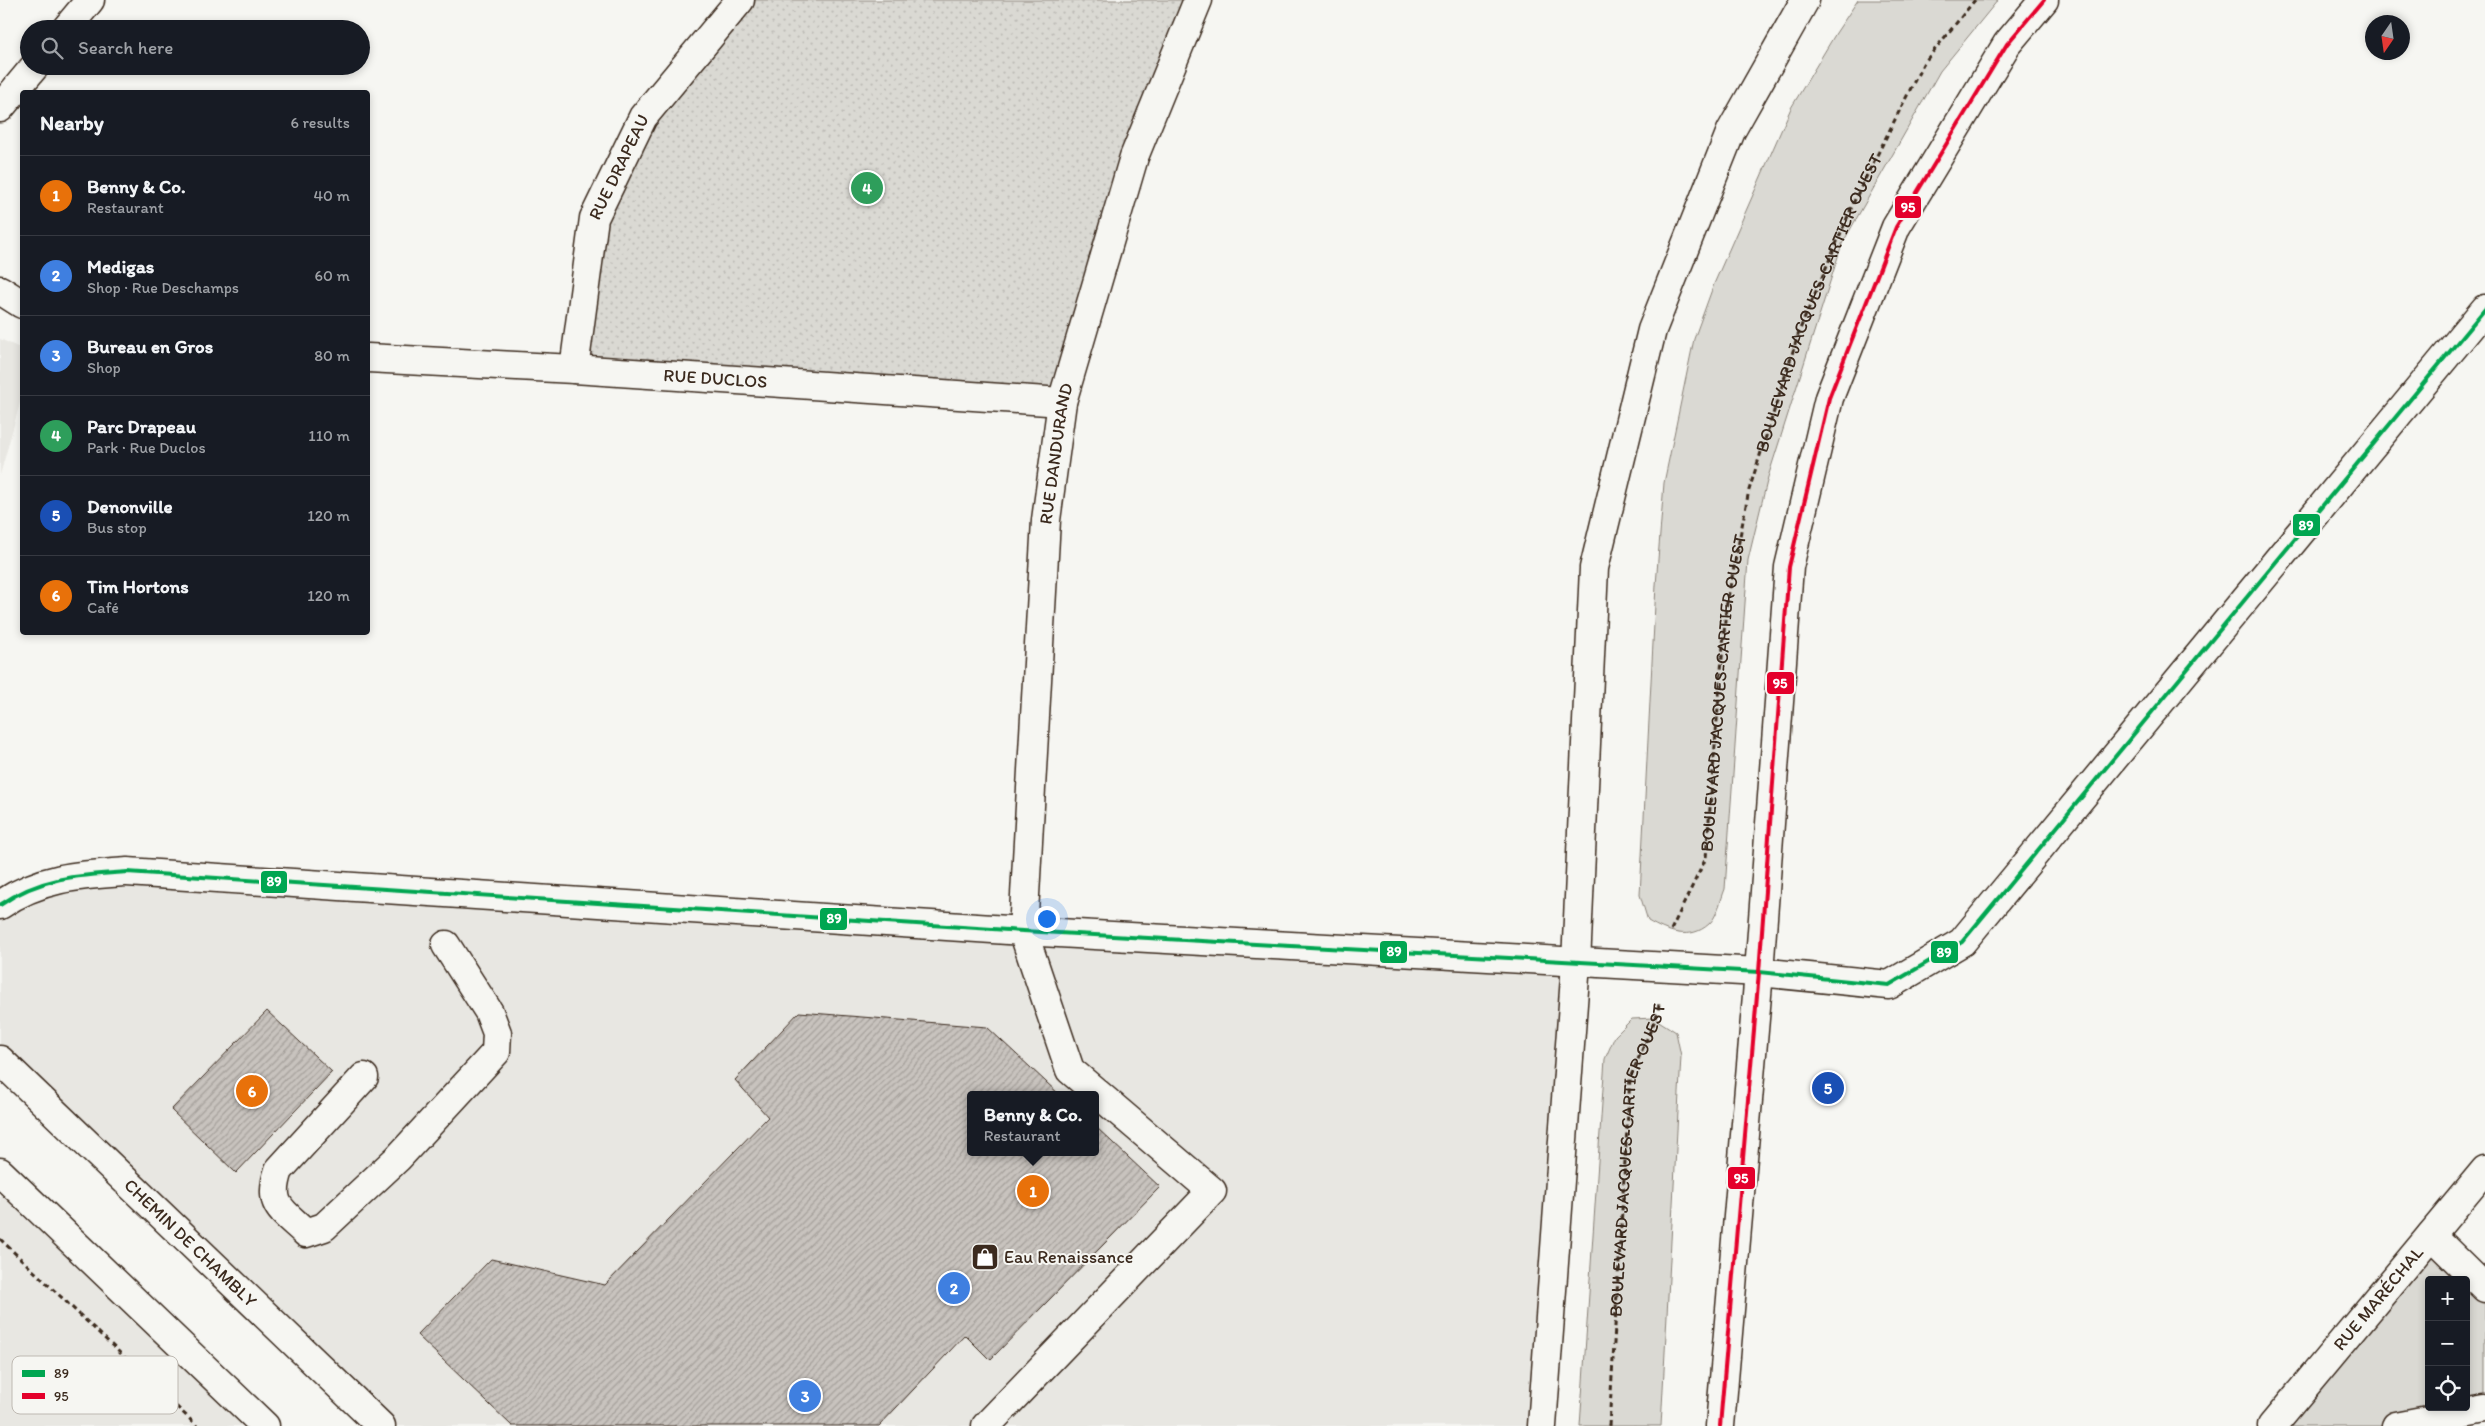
<!DOCTYPE html>
<meta charset="utf-8">
<style>
:root{--surface:#171b24;--page:#242831;--text:#f1f3f6;--muted:#9ea1a6;--line:#363941;--accent:#9f9995}
body{margin:0;font-family:Itim,sans-serif;background:var(--page);color:var(--text)}
.controls{position:absolute;right:15px;bottom:15px;display:grid;overflow:hidden;border-radius:5px;box-shadow:0 2px 8px #0003}
.controls button{width:45px;height:45px;display:grid;place-items:center;padding:0;border:0;border-bottom:1px solid var(--line);background:var(--surface);color:var(--text);font:25px sans-serif}
.compass{position:absolute;left:2365px;top:15px;width:45px;height:45px;border-radius:50%;background:var(--surface);box-shadow:0 2px 8px #0003;rotate:193deg}
.you{position:absolute;left:1046px;top:918px;width:18px;height:18px;margin:-12px;border:4px solid #fff;border-radius:50%;background:#1a73e8;box-shadow:0 0 0 8px #1a73e833}
.badge{display:grid;place-items:center;width:32px;height:32px;border-radius:50%;background:var(--accent);color:#fff;font-size:16px;font-weight:700}
.pin{position:absolute;translate:-50% -50%;border:2px solid #fff;box-shadow:0 1px 5px #0006}
.popup{position:absolute;left:967px;top:1091px;width:132px;height:65px;box-sizing:border-box;display:grid;place-content:center;border-radius:5px;background:var(--surface);filter:drop-shadow(0 1px 4px #0005);font-size:16px;white-space:nowrap;color:var(--muted)}
.popup b{font-size:19px;color:var(--text)}
.popup::after{content:'';position:absolute;left:50%;top:100%;margin-left:-10px;border:10px solid transparent;border-top-color:var(--surface)}
.list{margin:0;padding:0;list-style:none}
h2{display:flex;justify-content:space-between;align-items:center;height:65px;margin:0;padding:0 20px;font-size:21px}
h2 small{font-size:16px;font-weight:400;color:var(--muted)}
.list li{display:grid;grid-template-columns:32px 1fr auto;gap:15px;align-items:center;box-sizing:border-box;height:80px;padding:0 20px;border-top:1px solid var(--line)}
.list b{display:block;font-size:19px;white-space:nowrap}
.list p{margin:0;font-size:16px;white-space:nowrap;color:var(--muted)}
.list em{font-size:16px;font-style:normal;color:var(--muted)}
.icon{flex:none;width:28px;height:28px;fill:none;stroke:currentColor;stroke-width:2;stroke-linecap:round;stroke-linejoin:round}
.map{position:relative;flex:none;width:2485px;height:1426px;overflow:hidden}
.search{position:absolute;background:var(--surface);box-shadow:0 2px 8px #0003;left:20px;top:20px;width:350px;height:55px;display:flex;align-items:center;gap:12px;box-sizing:border-box;padding:0 18px;border-radius:28px;color:var(--muted);font-size:19px}
.panel{position:absolute;background:var(--surface);box-shadow:0 2px 8px #0003;left:20px;top:90px;width:350px;height:545px;border-radius:5px}
.map>svg:first-child{display:block}
</style>
<div class="map">
<svg width="2485" height="1426" viewBox="0 0 2485 1426">
<defs>
<pattern id="park-dots" width="8" height="8" patternUnits="userSpaceOnUse" patternTransform="scale(1.25)"><rect width="8" height="8" fill="#dad9d3"/><path d="M2 2h.1M6 6h.1" fill="none" stroke="#bcbab5" stroke-width="1.8" stroke-linecap="round"/></pattern>
<pattern id="building-hatch" width="6" height="6" patternUnits="userSpaceOnUse" patternTransform="scale(1.25)"><rect width="6" height="6" fill="#c8c3be"/><path d="M-1 1l2-2M0 6l6-6M5 7l2-2" fill="none" stroke="#a49f9a"/></pattern>
</defs>
<rect width="100%" height="100%" fill="#f6f6f2"/>
<filter id="ink" filterUnits="userSpaceOnUse"><feTurbulence type="fractalNoise" baseFrequency=".02" numOctaves="2"/><feDisplacementMap in="SourceGraphic" scale="10" xChannelSelector="R" yChannelSelector="G"/><feConvolveMatrix kernelMatrix="1 2 1 2 8 2 1 2 1" color-interpolation-filters="sRGB"/></filter>
<g filter="url(#ink)">
<!-- built -->
<g fill="#e8e7e2" fill-rule="evenodd">
<path d="M0,339L22,349V396L0,475Z"/>
<path d="M71,875L1576,963L1542,1426H381L0,1060V905ZM970,1095H1096V1152H970Z"/>
<path d="M0,1172L265,1426H0Z"/>
</g>
<!-- grass -->
<g fill="#dad9d3" stroke="#8a8278" fill-rule="evenodd">
<path d="M1858,0H1998L1940,71L1842,244L1768,477L1748,560L1725,889C1721,899 1717,917 1709,924C1690,941 1667,932 1648,921L1640,895L1656,585L1664,483L1694,339L1714,284L1791,108L1836,33Z"/>
<path d="M1654,1018L1676,1032L1681,1056L1661,1426H1580L1605,1059L1615,1036L1632,1019Z"/>
<path d="M2431,1235L2485,1288V1409L2396,1426H2272ZM2429,1280H2466V1407H2429Z"/>
</g>
<!-- park -->
<path fill="url(#park-dots)" stroke="#8a8278" d="M740,0H1198L1062,402L574,369L594,218L643,117Z"/>
<!-- building -->
<g fill="url(#building-hatch)" stroke="#3b2a1e">
<path d="M267,1011L332,1072L236,1173L171,1110Z"/>
<path d="M799,1012L987,1027L1060,1095H970V1152H1096V1127L1160,1187L990,1360L965,1335L879,1426H512L417,1335L491,1259L605,1285L768,1117L735,1080Z"/>
</g>
<g fill="none" stroke-linecap="round" stroke-linejoin="round">
<!-- minor casing -->
<g stroke="#3b2a1e" stroke-width="31">
<g id="minor">
<path d="M66,29L90,0"/>
<path d="M0,108L35,66"/>
<path d="M0,290L22,304"/>
<path id="s3" d="M368,358L574,369L1062,402"/>
<path id="s4" d="M574,369L594,218L643,117L740,0"/>
<path d="M0,905C40,877 79,875 127,872L1023,931L1759,972L1889,985L1962,942L2485,309"/>
<path d="M364,1077L279,1170C267,1206 282,1210 306,1233L324,1227L398,1158L496,1052L497,1033L489,1012L446,945"/>
<path d="M2431,1235L2485,1288"/>
<path id="s5" d="M986,1426L1212,1191L1070,1070L1023,931L1046,520L1062,402L1134,157L1198,0"/>
<path id="s6" d="M2272,1426L2485,1170"/>
<path d="M2396,1426L2485,1409"/>
</g>
</g>
<!-- major casing -->
<g stroke="#3b2a1e" stroke-width="31">
<g id="major">
<path id="s7" d="M0,1060L381,1426"/>
<path d="M0,1172L265,1426"/>
<path d="M1542,1426L1576,963L1594,568L1652,330L1731,131L1805,0"/>
<path d="M1720,1426L1759,972L1789,567L1829,398L1896,227L2007,44L2044,0"/>
</g>
</g>
<!-- path -->
<g stroke="#3b2a1e" stroke-width="3" stroke-dasharray="5 4" stroke-linecap="butt">
<path id="s1" d="M1671,930L1706,858L1726,608L1749,490L1800,329L1856,197L1923,64L1975,0"/>
<path d="M0,1239L197,1426"/>
<path id="s2" d="M1609,1426L1630,1078L1658,1013L1659,1003"/>
</g>
<!-- minor -->
<use href="#minor" stroke="#f6f6f2" stroke-width="28"/>
<!-- major -->
<use href="#major" stroke="#f6f6f2" stroke-width="28"/>
<!-- bus-1 casing -->
<g stroke="#f6f6f2" stroke-width="8">
<path id="bus-1" d="M0,905C40,877 79,875 127,872L1023,931L1759,972L1889,985L1962,942L2485,309"/>
</g>
<!-- bus-2 casing -->
<g stroke="#f6f6f2" stroke-width="8">
<path id="bus-2" d="M1720,1426L1759,972L1789,567L1829,398L1896,227L2007,44L2044,0"/>
</g>
<!-- bus-1 -->
<use href="#bus-1" stroke="#00a651" stroke-width="4"/>
<!-- bus-2 -->
<use href="#bus-2" stroke="#e4002b" stroke-width="4"/>
</g>
</g>
<!-- icons -->
<defs>
<g id="shop-square" transform="scale(1.4375)"><rect x="-9" y="-9" width="18" height="18" rx="4" fill="#3b2a1e" stroke="#f6f6f2"/><path d="M-5-2.5h2.3a2.7 3.5 0 0 1 5.4 0H5L5.5 6h-11ZM-1.5-2.5h3a1.5 2.3 0 0 0-3 0Z" fill="#fff"/></g>
</defs>
<g fill-rule="evenodd">
<use href="#shop-square" x="985" y="1257"/>
</g>
<g text-anchor="middle" stroke-width="4" stroke-linejoin="round" paint-order="stroke">
<!-- street labels -->
<g font-size="18" fill="#3b2a1e" stroke="#f6f6f2">
<text dy="6" stroke="none"><textPath href="#s4" startOffset="209">RUE DRAPEAU</textPath></text>
<text dy="6" stroke="none"><textPath href="#s1" startOffset="651">BOULEVARD JACQUES-CARTIER OUEST</textPath></text>
<text dy="6" stroke="none"><textPath href="#s3" startOffset="348">RUE DUCLOS</textPath></text>
<text dy="6" stroke="none"><textPath href="#s5" startOffset="1138">RUE DANDURAND</textPath></text>
<text dy="6" stroke="none"><textPath href="#s1" startOffset="246">BOULEVARD JACQUES-CARTIER OUEST</textPath></text>
<text dy="6" stroke="none"><textPath href="#s2" startOffset="269">BOULEVARD JACQUES-CARTIER OUEST</textPath></text>
<text dy="6" stroke="none"><textPath href="#s7" startOffset="264">CHEMIN DE CHAMBLY</textPath></text>
<text dy="6" stroke="none"><textPath href="#s6" startOffset="166">RUE MARÉCHAL</textPath></text>
</g>
<!-- poi labels -->
<g font-size="18" fill="#3b2a1e" stroke="#f6f6f2" text-anchor="start">
<text x="1004" y="1263">Eau Renaissance</text>
</g>
</g>
<!-- legend -->
<rect x="12" y="1356" width="166" height="58" rx="8" fill="#f6f6f2" stroke="#beb9b2" stroke-width="1"/>
<rect x="22" y="1370" width="23" height="7" fill="#00a651"/>
<rect x="22" y="1393" width="23" height="6" fill="#e4002b"/>
<g font-size="14" fill="#3b2a1e">
<text x="54" y="1378">89</text>
<text x="54" y="1401">95</text>
</g>
<g stroke="#f6f6f2" stroke-width="2">
<rect x="1894" y="195" width="28" height="24" rx="5" fill="#e4002b"/>
<rect x="2292" y="513" width="29" height="24" rx="5" fill="#00a651"/>
<rect x="1766" y="671" width="29" height="24" rx="5" fill="#e4002b"/>
<rect x="260" y="870" width="28" height="24" rx="5" fill="#00a651"/>
<rect x="819" y="907" width="29" height="24" rx="5" fill="#00a651"/>
<rect x="1379" y="940" width="29" height="24" rx="5" fill="#00a651"/>
<rect x="1930" y="940" width="29" height="24" rx="5" fill="#00a651"/>
<rect x="1727" y="1166" width="29" height="24" rx="5" fill="#e4002b"/>
</g>
<g font-size="14" text-anchor="middle" font-weight="bold" fill="#fff">
<text x="1908" y="212">95</text>
<text x="2306" y="530">89</text>
<text x="1780" y="688">95</text>
<text x="274" y="886">89</text>
<text x="834" y="923">89</text>
<text x="1394" y="956">89</text>
<text x="1944" y="957">89</text>
<text x="1741" y="1183">95</text>
</g>
</svg>
<div class="controls">
<button>+</button>
<button>−</button>
<button><svg class="icon" aria-label="locate" viewBox="0 0 24 24"><circle cx="12" cy="12" r="6"/><path d="M12 2v4M12 18v4M2 12h4M18 12h4"/></svg></button>
</div>
<svg class="compass" viewBox="-18 -18 36 36"><path d="M0-13l5 13h-10z" fill="#e53935"/><path d="M0 13l5-13h-10z" fill="#9ea1a6"/></svg>
<div class="you"></div>
<div class="pin badge" style="left:1033px;top:1191px;background:#e8710a">1</div>
<div class="popup"><b>Benny &amp; Co.</b>Restaurant</div>
<div class="pin badge" style="left:954px;top:1288px;background:#3f7fe0">2</div>
<div class="pin badge" style="left:805px;top:1396px;background:#3f7fe0">3</div>
<div class="pin badge" style="left:867px;top:188px;background:#2e9e5b">4</div>
<div class="pin badge" style="left:1828px;top:1088px;background:#1a4fb4">5</div>
<div class="pin badge" style="left:252px;top:1091px;background:#e8710a">6</div>
<div class="search"><svg class="icon" aria-label="search" viewBox="0 0 24 24"><circle cx="10" cy="10" r="6"/><path d="M15 15l6 6"/></svg>Search here</div>
<section class="panel">
<h2>Nearby<small>6 results</small></h2>
<ul class="list">
<li><span class="badge" style="background:#e8710a">1</span><div><b>Benny &amp; Co.</b><p>Restaurant</p></div><em>40 m</em></li>
<li><span class="badge" style="background:#3f7fe0">2</span><div><b>Medigas</b><p>Shop · Rue Deschamps</p></div><em>60 m</em></li>
<li><span class="badge" style="background:#3f7fe0">3</span><div><b>Bureau en Gros</b><p>Shop</p></div><em>80 m</em></li>
<li><span class="badge" style="background:#2e9e5b">4</span><div><b>Parc Drapeau</b><p>Park · Rue Duclos</p></div><em>110 m</em></li>
<li><span class="badge" style="background:#1a4fb4">5</span><div><b>Denonville</b><p>Bus stop</p></div><em>120 m</em></li>
<li><span class="badge" style="background:#e8710a">6</span><div><b>Tim Hortons</b><p>Café</p></div><em>120 m</em></li>
</ul>
</section>
</div>
